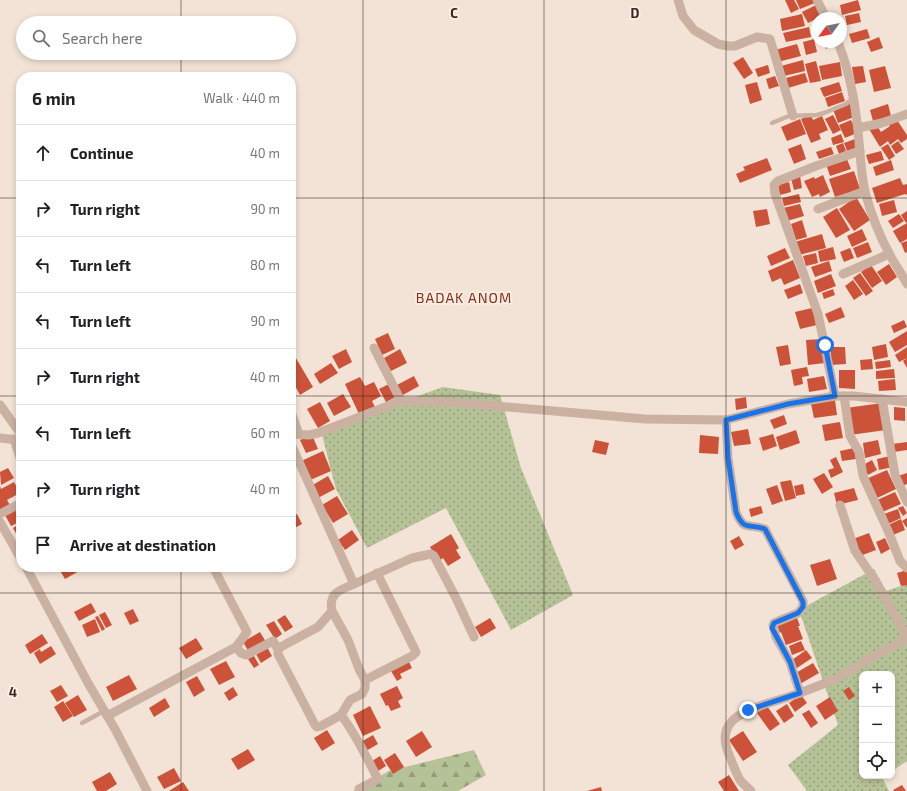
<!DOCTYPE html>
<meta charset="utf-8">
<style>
:root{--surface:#fff;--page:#f2f2f2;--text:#202124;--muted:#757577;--line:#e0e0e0}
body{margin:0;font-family:"Exo 2",sans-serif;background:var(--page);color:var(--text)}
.controls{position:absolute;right:12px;bottom:12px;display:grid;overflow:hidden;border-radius:8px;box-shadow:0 2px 6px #0003}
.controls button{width:36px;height:36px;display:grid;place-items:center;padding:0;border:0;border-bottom:1px solid var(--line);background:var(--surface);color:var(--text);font:20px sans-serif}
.compass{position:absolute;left:811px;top:12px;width:36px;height:36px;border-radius:50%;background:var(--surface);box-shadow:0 2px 6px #0003;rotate:237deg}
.stop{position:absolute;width:12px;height:12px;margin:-9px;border:3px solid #1a73e8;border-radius:50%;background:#fff}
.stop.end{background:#1a73e8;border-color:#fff;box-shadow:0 1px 4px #0008}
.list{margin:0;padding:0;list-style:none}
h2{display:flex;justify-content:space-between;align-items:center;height:52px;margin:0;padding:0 16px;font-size:17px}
h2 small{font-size:13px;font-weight:400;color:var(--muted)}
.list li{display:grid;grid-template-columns:26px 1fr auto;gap:12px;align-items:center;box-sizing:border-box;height:56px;padding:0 16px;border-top:1px solid var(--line)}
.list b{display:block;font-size:15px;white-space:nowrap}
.list em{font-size:13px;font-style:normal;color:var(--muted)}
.icon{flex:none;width:22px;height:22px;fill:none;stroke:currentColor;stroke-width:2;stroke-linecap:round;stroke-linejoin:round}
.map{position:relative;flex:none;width:907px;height:791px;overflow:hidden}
.search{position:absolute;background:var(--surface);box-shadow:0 2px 6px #0003;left:16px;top:16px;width:280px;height:44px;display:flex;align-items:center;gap:10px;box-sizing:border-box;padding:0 14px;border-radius:22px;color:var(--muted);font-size:15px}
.panel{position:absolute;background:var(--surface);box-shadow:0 2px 6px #0003;left:16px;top:72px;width:280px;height:500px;border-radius:16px}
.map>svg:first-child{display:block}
</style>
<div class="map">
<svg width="907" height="791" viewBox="0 0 907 791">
<defs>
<pattern id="green-dots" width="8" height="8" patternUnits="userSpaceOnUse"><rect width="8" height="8" fill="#b5c196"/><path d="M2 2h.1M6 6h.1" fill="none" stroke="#949d7a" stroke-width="1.8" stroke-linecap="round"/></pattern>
<pattern id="forest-firs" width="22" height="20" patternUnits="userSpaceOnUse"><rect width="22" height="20" fill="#b5c196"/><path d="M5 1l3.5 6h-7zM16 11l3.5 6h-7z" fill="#949d7a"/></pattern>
</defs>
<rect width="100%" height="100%" fill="#f2e3d6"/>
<!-- green -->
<g fill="url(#green-dots)">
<path d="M443,387L500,395L521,468L573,595L511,630L446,508L367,548L336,489L321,431Z"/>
<path d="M874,569L886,591L907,584V761L892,771V674H862V776H884L882,777L889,791H807L788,765L838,725L799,610Z"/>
</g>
<!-- forest -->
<path fill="url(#forest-firs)" d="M474,750L486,775L458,791H353L389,771Z"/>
<!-- building -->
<g fill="#cc5339">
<path d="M785,0H794L799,9L791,13Z"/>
<path d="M796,0H813L815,3L800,9Z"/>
<path d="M858,0L861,10L842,15L840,5Z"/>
<path d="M816,5L822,16L808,23L802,12Z"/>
<path d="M859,13L861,22L847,25L845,16Z"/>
<path d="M802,14L805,26L782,31L780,19Z"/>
<path d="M844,26L847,32L841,35V28Z"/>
<path d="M809,27L811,37L786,42L783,33Z"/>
<path d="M867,29L870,38L852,43L849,34Z"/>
<path d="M879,37L883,48L871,52L867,42Z"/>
<path d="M814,39L817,52L806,55L803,42Z"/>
<path d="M822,42H836L826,49Z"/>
<path d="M797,44L801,56L778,62L775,50Z"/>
<path d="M743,57L753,73L744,79L733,63Z"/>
<path d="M803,60L805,71L784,76L781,66Z"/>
<path d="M816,61L821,81L810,83L805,64Z"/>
<path d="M840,62L842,76L822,80L819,66Z"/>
<path d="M768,65L770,73L758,77L755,69Z"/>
<path d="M863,66L866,82L855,84L852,67Z"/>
<path d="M885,66L891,88L874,92L869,70Z"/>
<path d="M805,73L808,82L788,88L786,78Z"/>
<path d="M775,76L779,86L769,89L766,79Z"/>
<path d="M757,82L762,100L750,104L745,85Z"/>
<path d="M839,82L842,91L824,97L820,88Z"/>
<path d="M842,92L845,101L828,107L825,98Z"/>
<path d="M850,104L854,117L838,123L833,109Z"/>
<path d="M888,104L891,116L873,121L870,110Z"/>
<path d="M811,115L813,120L822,116L828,130L819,134L821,139L811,143L801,119Z"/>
<path d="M833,115L841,130L833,134L825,119Z"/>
<path d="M800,119L806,134L787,141L781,127Z"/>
<path d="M851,120L857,133L845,138L839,125Z"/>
<path d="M897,120L907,135V139L901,143L898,139L890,145L888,141L880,147L869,129L876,124L881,132L890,126L889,125Z"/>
<path d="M841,134L844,142L833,145L831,138Z"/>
<path d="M855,139L858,147L847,151L844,143Z"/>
<path d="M898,141L904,149L896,154L891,146Z"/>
<path d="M843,143L846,151L839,154L836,146Z"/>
<path d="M801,144L806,159L794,164L788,149Z"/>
<path d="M888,144L895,156L889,160L881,148Z"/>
<path d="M831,147L834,154L819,159L816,152Z"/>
<path d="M881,151L884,160L869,164L866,155Z"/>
<path d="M846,157L851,169L830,176L826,164Z"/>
<path d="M767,158L772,170L740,183L736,174L745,170L743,167Z"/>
<path d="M891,160L894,170L876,176L873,167Z"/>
<path d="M854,171L860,189L835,197L829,179Z"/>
<path d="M823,175L830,192L820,197L819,194L812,197L804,181L814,177L815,179Z"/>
<path d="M800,176L802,188L794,190L791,178Z"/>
<path d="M900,178L903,185L907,184V194L905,195V194L877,203L872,188Z"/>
<path d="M789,182L791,192L780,195L778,185Z"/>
<path d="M799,194L801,202L784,206L782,198Z"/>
<path d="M856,197L870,220L854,231L839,209Z"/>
<path d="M894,200L897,212L882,216L879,204Z"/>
<path d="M800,204L804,216L787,221L783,208Z"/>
<path d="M837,208L850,230L836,238L823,217Z"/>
<path d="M767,209L770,224L756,227L753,211Z"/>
<path d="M907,211V222L906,223L901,215Z"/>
<path d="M899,214L904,221L893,228L888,221Z"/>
<path d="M802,220L807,237L796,240L791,224Z"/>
<path d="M907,223V239L900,243L893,231Z"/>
<path d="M862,229L867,240L852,247L847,236Z"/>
<path d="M822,234L826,248L799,255L795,242Z"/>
<path d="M907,241V252L905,253L901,243Z"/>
<path d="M868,242L872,252L857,258L853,248Z"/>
<path d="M833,247L836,259L820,262L818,251Z"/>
<path d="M785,248L790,258L771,266L767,256Z"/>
<path d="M850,248L854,258L844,262L840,252Z"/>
<path d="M816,253L818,263L806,266L803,256Z"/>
<path d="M793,260L800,278L784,285L781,278L772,282L768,271Z"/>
<path d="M829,261L832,271L815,277L811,267Z"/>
<path d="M889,264L897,277L886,285L877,272Z"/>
<path d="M871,265L882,281L872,288L861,272Z"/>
<path d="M860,273L873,291L866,296L853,278Z"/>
<path d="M831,274L836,286L818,293L814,281Z"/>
<path d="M853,280L863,294L854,300L845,286Z"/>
<path d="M800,284L803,293L788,299L784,290Z"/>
<path d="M833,289L835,295L824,299L822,293Z"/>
<path d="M841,307L845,317L829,323L825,314Z"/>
<path d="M812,308L817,325L800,329L795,312Z"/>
<path d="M904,320L907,327L894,333L891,326Z"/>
<path d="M907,331V345L895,352L889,342Z"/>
<path d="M388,333L395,349L382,355L375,339Z"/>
<path d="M822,339L825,363L808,365L806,340Z"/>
<path d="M886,344L888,357L874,360L872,347Z"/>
<path d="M788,345L791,364L780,366L776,347Z"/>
<path d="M831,347H845L846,364L831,365Z"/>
<path d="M907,347V358L899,362L895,355Z"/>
<path d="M346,349L352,362L339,369L332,356Z"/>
<path d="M400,349L407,363L391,371L384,358Z"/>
<path d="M293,353L313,387L300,395L293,382L291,383V354Z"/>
<path d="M907,358V368L903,361Z"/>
<path d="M872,359L873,369L861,370L860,360Z"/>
<path d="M890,360L891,367L876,369L875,362Z"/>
<path d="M331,363L338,373L320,384L314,374Z"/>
<path d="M807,367L809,376L802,377L803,384L794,386L791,370Z"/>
<path d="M894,369L895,378L876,379V371Z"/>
<path d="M839,370H855V389L839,388Z"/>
<path d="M414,376L419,386L401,396L395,386Z"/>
<path d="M824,376L827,389L809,392L807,379Z"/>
<path d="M360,377L365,386L374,382L381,396L372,401L375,407L359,414L345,384Z"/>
<path d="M895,379L896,390L879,391L878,381Z"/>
<path d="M389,384L396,397L386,402L379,389Z"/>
<path d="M343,394L351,407L334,416L327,403Z"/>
<path d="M746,397L747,408L736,410L735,399Z"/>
<path d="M835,400L837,415L814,418L811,404Z"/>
<path d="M320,402L330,421L318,428L307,409Z"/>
<path d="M882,403L886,430L850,435L846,408Z"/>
<path d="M894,407L905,408V421L894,420Z"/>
<path d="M784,415L787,424L774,429L770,420Z"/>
<path d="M840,422L843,438L825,441L822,425Z"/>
<path d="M748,429L751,444L734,446L731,432Z"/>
<path d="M796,430L800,443L780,450L776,437Z"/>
<path d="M773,434L777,446L763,451L759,438Z"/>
<path d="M312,435L318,449L306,453L300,440Z"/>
<path d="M700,435L719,437L718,454L699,453Z"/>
<path d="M595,440L609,443L606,455L592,452Z"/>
<path d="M878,440L881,454L865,458L863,443Z"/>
<path d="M907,442V450L894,452L892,444Z"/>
<path d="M854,448L856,459L842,461L840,451Z"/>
<path d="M323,451L331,471L308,481L299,462Z"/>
<path d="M291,454L296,464L294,465L295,468L291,470Z"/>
<path d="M890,456L893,467L879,470L877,459Z"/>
<path d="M836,457L843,472L831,478L828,470L834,468L830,460Z"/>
<path d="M872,460L877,470L868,475L863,465Z"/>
<path d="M8,468L14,478L1,485L0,472Z"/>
<path d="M887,470L896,489L875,499L866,479Z"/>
<path d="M824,473L833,487L822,494L813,479Z"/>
<path d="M907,473V484L902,486L898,476Z"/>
<path d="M328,476L335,489L318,498L311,486Z"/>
<path d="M791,480L796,498L785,501L780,482Z"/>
<path d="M14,482L20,493L7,500L10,505L0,510V486L1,489Z"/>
<path d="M803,484L805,494L796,496L794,486Z"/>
<path d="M777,485L783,501L772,505L766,489Z"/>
<path d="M854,488L858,500L837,505L834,493Z"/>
<path d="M895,492L901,504L880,513L875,501Z"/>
<path d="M337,496L348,514L333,523L322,505Z"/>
<path d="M761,506L763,513L751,517L749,509Z"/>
<path d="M903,506L907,513L903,516L898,508Z"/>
<path d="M21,507V521L11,526L5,515Z"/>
<path d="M898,509L901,518L888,524L884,514Z"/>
<path d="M297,514L302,524L291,530V517Z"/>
<path d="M907,518V528L902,521Z"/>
<path d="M901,519L905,530L893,535L888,525Z"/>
<path d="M21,523V542L13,528Z"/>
<path d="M352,530L359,540L345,550L338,540Z"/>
<path d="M869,533L876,550L860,556L853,539Z"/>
<path d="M451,534L459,548L456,550L461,558L448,566L443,558L439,561L430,547Z"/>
<path d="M739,536L744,545L735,550L730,541Z"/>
<path d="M885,538L890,549L881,554L876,542Z"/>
<path d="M830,559L837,579L817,586L810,565Z"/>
<path d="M62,567H86L65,579L59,569Z"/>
<path d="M907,570V585L901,586L897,573Z"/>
<path d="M91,603L96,612L79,621L74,612Z"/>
<path d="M133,609L139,621L130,625L124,613Z"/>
<path d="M105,612L112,625L106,628L99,615Z"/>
<path d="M285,615L293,627L285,632L277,620Z"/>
<path d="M796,615L800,626H798L803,639L786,645L781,632L780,633L776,623Z"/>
<path d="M98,616L105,629L102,631L95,617Z"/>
<path d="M490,618L496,628L481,637L475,627Z"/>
<path d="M95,619L100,632L87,637L82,625Z"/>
<path d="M274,621L282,634L275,639L266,625Z"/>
<path d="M260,632L266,642L249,652L243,642Z"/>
<path d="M42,634L48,643L30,654L25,645Z"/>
<path d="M196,638L203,649L186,659L179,648Z"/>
<path d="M801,641L805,650L792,655L789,646Z"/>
<path d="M51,646L56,654L40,664L34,653L40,649L41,652Z"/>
<path d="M267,647L272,656L261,663L256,654Z"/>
<path d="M806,650L812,658L797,668L792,660Z"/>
<path d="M254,656L259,665L254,668L248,659Z"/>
<path d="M226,661L235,677L219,685L210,669Z"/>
<path d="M409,662L412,668L400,674L402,678L397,681L391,671Z"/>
<path d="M813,663L819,673L800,684L794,674Z"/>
<path d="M129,675L137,689L113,701L106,687Z"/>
<path d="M197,676L205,690L194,697L186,682Z"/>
<path d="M61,685L68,696L57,702L50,691Z"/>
<path d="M397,686L403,698L398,701L401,707L391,711L388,705L386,706L380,694Z"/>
<path d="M233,687L238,695L229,701L224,693Z"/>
<path d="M849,687L855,696L849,700L843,691Z"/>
<path d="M78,695L87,710L74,717L65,703Z"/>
<path d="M801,695L807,703L795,712L789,703Z"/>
<path d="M830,697L838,711L825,720L816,706Z"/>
<path d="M165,698L170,707L154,717L149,708Z"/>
<path d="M63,701L73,716L63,722L54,707Z"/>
<path d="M787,704L794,716L784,723L776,711Z"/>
<path d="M370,706L381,728L363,736L353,715Z"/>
<path d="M767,706L780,724L770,731L757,713Z"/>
<path d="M809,710L818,723L811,728L802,714Z"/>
<path d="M327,730L335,743L322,751L314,738Z"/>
<path d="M422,731L432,747L416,757L406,741Z"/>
<path d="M743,731L757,752L743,761L729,740Z"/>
<path d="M373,735L378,744L366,751L361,742Z"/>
<path d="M248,749L255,760L238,770L231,759Z"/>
<path d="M395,753L404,767L393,774L384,760Z"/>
<path d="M380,756L386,766L378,771L372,761Z"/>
<path d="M174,768L181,781L164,789L157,777Z"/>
<path d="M110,772L117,784L106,791H97L92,782Z"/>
<path d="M729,775L739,791H724L718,782Z"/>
<path d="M183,782L189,791H169Z"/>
<path d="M902,785L906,791H894L893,790Z"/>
<path d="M601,787L602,791H587Z"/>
</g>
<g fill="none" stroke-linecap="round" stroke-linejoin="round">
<!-- service -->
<g stroke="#cab1a2" stroke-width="4.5">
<path d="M772,123L789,116L817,115L824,113L846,104L853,98"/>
<path d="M82,723L104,711"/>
</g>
<!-- minor -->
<g stroke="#cab1a2" stroke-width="9">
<path d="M678,0L683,16L694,30L718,44L728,46H735L757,37L770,39L793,116"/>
<path d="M817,0L826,18"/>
<path d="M838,42C848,67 854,96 857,122C860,145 860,169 865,192C871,214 879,235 890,255C895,265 902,274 907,284"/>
<path d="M858,128L882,123L907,114"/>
<path d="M818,209L865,191"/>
<path d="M843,274L889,254"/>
<path d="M374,348L401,401"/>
<path d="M835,396L818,314L775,194L774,185L778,181L816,166L860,151"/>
<path d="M844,396L850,436L859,452L863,476L889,533L900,561L907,568"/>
<path d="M882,399L895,475L907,502"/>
<path d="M0,405L21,434"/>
<path d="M291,412L299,434"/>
<path d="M726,420L728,458L736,512C744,532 749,523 765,529L803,601V607L798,613L774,623L773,625L776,637L790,662L800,693C788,697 776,701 765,704C737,714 715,724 730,757C733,765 736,773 740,780C743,784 747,787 751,791"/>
<path d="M291,434L309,435L318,433L401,401L450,402L645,419L726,420L788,404L835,396H854L907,402"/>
<path d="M0,438L18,440"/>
<path d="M14,439L21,461"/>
<path d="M291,444L354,584L412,558L431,554L434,556L457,600L474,637"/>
<path d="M840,505L855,551L875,580L907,637"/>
<path d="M0,514L21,503"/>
<path d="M0,522L21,559"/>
<path d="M26,567L88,683L115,729L147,791"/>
<path d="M213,567L247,632L236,647"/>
<path d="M354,584C340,590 328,593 332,611L318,627L286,644L278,649V654L315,725L317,727L321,726L341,715C356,734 366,757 378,779L359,789L360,791"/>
<path d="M332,611L348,640L359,669L365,680V688L362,694L350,700L341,715"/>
<path d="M365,680L412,656L416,652L377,573"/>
<path d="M800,693L836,679L869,659L907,639"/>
<path d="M107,716L236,647L241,653L246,655L273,641L278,649"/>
</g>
</g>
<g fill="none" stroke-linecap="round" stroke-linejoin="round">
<!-- route -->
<path stroke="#1a73e8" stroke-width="5" d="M748,710L800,693L790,662L772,628L774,623L798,613L803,607V602L765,529C749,523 744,532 736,512L728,458L726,420L788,404L835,396L825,345"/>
</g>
<!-- grid -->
<path fill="none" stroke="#342825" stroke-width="1" stroke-opacity="0.55" d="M181,0V23M363,0V791M544,0V791M726,0V791M181,53V77M0,198H21M291,198H907M0,396H21M291,396H907M181,567V791M0,593H907"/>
<g text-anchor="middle" stroke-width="4" stroke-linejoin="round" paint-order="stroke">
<!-- quarter labels -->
<g font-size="14" letter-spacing="1" fill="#872d1a" stroke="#faede2">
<text x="464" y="303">BADAK ANOM</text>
</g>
</g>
<g font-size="13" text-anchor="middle" font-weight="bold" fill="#342825" stroke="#faede2" stroke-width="4" stroke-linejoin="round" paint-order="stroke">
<text x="454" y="18">C</text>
<text x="635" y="18">D</text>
<text x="13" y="697">4</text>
</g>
</svg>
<div class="controls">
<button>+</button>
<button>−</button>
<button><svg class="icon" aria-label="locate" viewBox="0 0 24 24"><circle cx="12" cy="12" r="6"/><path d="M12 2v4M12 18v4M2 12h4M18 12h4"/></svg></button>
</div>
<svg class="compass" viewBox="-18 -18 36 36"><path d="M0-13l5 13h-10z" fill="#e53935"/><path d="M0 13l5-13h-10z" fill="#757577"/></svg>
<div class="stop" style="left:825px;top:345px"></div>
<div class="stop end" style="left:748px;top:710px"></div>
<div class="search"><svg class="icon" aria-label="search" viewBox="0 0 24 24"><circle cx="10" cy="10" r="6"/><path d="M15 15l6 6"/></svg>Search here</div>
<section class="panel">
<h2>6 min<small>Walk · 440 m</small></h2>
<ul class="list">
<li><svg class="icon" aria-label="ahead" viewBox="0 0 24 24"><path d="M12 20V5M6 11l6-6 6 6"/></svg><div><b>Continue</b></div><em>40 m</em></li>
<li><svg class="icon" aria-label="right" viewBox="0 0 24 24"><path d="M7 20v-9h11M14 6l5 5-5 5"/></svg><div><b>Turn right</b></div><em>90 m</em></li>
<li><svg class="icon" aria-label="left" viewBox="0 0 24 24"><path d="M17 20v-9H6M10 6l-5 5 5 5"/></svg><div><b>Turn left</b></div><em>80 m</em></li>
<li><svg class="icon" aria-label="left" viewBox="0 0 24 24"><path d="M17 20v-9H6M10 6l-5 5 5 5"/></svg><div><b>Turn left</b></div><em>90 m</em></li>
<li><svg class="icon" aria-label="right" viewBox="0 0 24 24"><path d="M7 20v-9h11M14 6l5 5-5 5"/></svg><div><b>Turn right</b></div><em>40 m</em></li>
<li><svg class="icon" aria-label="left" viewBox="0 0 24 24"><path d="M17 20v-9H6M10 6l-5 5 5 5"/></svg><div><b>Turn left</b></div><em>60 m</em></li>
<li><svg class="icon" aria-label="right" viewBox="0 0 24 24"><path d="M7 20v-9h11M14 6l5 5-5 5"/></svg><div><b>Turn right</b></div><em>40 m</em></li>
<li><svg class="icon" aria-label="arrive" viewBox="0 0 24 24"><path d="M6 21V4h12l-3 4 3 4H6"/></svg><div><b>Arrive at destination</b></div></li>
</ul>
</section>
</div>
